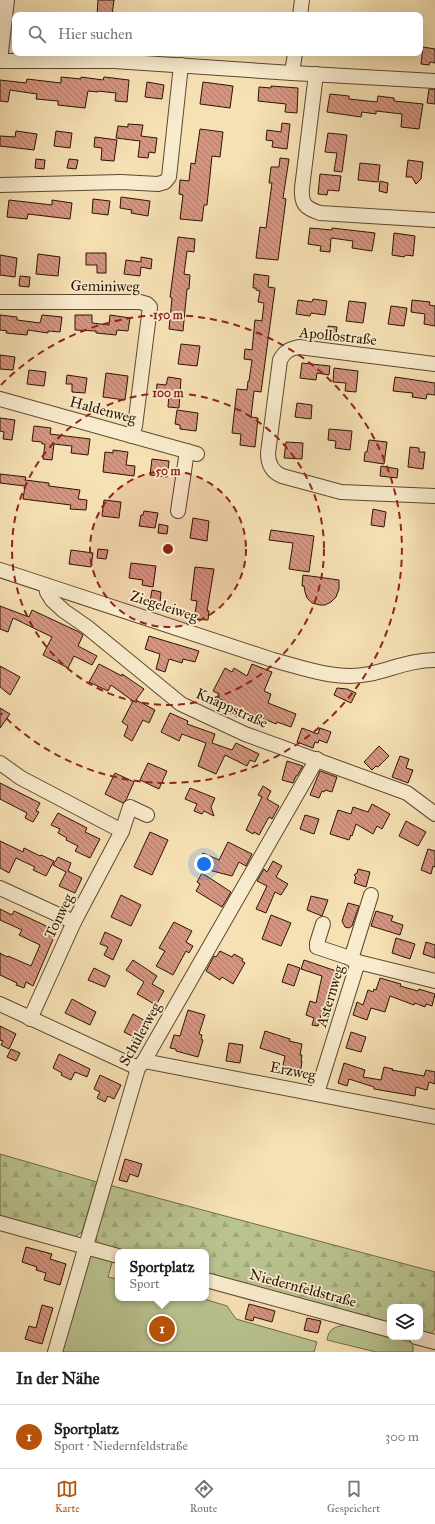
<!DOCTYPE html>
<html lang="de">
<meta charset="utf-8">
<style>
:root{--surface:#fff;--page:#f2f2f2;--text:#202124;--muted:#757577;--line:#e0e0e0;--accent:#b45309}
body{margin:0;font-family:"IM FELL Great Primer",serif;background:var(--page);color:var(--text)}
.controls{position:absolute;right:12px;bottom:12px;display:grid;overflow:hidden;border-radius:8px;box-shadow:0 4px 16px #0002}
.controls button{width:36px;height:36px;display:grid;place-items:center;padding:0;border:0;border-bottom:1px solid var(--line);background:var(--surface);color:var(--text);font:20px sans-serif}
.you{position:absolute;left:204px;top:864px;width:14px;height:14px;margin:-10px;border:3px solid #fff;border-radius:50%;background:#1a73e8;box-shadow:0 0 0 6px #1a73e833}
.badge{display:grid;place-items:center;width:26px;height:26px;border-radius:50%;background:var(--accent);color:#fff;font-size:13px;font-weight:700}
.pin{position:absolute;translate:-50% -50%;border:2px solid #fff;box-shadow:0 1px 4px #0006}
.popup{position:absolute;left:115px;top:1249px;width:94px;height:52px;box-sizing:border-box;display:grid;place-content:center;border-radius:8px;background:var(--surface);filter:drop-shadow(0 1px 3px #0005);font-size:13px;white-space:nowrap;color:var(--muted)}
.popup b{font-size:15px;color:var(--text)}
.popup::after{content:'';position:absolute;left:50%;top:100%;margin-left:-8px;border:8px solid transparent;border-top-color:var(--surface)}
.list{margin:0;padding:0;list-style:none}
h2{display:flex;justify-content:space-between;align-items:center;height:52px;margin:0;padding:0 16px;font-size:17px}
h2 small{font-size:13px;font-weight:400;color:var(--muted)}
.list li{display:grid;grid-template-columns:26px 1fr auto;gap:12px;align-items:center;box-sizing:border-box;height:64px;padding:0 16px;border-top:1px solid var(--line)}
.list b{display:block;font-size:15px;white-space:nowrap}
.list p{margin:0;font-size:13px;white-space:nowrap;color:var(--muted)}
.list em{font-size:13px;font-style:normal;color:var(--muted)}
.icon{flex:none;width:22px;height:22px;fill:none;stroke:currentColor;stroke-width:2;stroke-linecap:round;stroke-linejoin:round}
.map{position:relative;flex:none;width:435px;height:1352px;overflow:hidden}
.search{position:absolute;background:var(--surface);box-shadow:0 4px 16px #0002;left:12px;right:12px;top:12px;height:44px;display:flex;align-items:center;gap:10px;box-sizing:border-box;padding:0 14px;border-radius:8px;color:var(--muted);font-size:15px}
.sheet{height:116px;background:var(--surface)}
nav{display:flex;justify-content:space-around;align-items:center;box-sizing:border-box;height:56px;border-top:1px solid var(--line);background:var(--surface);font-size:11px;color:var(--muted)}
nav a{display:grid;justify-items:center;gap:2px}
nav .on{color:var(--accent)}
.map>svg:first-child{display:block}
</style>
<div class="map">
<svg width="435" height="1352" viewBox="0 0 435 1352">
<defs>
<pattern id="forest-firs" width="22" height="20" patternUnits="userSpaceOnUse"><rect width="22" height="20" fill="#b9c390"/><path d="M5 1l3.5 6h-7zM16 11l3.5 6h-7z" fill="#9fa77b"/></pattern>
<pattern id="building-back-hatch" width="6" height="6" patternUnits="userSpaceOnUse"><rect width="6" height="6" fill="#d79580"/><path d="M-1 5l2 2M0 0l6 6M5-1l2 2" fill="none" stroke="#af7867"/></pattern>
</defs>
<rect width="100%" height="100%" fill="#f6e1b4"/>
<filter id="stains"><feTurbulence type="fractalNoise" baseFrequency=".005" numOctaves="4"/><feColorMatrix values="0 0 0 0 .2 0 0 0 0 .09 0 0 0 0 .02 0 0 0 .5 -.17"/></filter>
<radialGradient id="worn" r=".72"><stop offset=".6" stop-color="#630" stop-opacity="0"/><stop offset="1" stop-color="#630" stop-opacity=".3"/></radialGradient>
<!-- grass -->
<g fill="#b9c390" stroke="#726c4a">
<path d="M93,1255L113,1259L108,1277L117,1279L118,1275V1298H201L227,1306L236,1319L317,1342L314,1352H60L88,1258Z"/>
<path d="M349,1325L411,1342L413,1346V1352H376L327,1340C329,1327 337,1326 349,1325Z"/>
</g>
<!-- forest -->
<g fill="url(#forest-firs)" stroke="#726c4a">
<path d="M0,1154L97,1182L82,1232L75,1237L0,1217Z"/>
<path d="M109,1185L435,1272V1329L429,1336L420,1333V1307H390V1325L206,1274V1252H128L98,1244L95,1235Z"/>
</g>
<!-- building -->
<g fill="url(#building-back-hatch)" stroke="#2c1404">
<path d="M98,0H114L112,15H97Z"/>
<path d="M423,47L435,49V63L430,62L429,65L421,64Z"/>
<path d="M61,77L81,79V77L103,80L104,77L129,80L127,102L115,101L116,93L98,91V92L88,91L85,108L58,105V101L36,99L37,94L10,90L8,102L0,101V80L26,83L27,79L61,83Z"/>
<path d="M147,82L164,85L162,99L145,97Z"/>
<path d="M203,82L233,86L230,108L200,104Z"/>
<path d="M271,86L298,88L297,113L285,112L286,104L258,101L259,87L271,88Z"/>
<path d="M429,89H435V104L427,103Z"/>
<path d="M330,94L349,96V99L377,102L378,96L394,98V101L423,104L419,129L401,127L402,114L376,111V114L362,112L361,117L327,112Z"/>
<path d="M282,123L290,124L287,149L272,147L273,141L266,140L267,130L281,132Z"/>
<path d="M128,124L143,125L141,136L157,138L155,153L149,152L148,158L138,157L140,141L116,138L118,126L128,127Z"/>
<path d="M200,129L223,132L220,157L212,156L207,205H204L202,221L180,219L183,195L179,194L180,180L189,181L191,163L195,164Z"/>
<path d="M16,131L37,134L34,150L0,146V136L15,137Z"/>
<path d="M56,131L72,133L70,148L54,146Z"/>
<path d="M328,133L347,135L342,172L334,171L337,153L325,152Z"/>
<path d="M95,137L117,140L114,161L101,160L102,148L94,147Z"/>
<path d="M280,158L289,159L283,198L286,199L278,260L256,258L260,227L266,228L272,183H269L271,167H279Z"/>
<path d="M36,159L45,160L44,169L35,168Z"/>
<path d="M69,159L78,160L76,169L67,168Z"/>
<path d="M408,160L423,162L421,179L416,184L412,177H406Z"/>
<path d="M360,163L380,165L378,182L358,180Z"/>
<path d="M320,174L341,176L339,191L328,190L327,195L318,194Z"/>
<path d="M380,181L388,183L387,193L379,191Z"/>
<path d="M121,197L150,201L148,216L131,213L132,210L120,208Z"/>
<path d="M93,199L110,201L108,215L92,213Z"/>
<path d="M9,200L52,205V200L72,203L70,219L28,214L27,219L7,217Z"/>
<path d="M310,228L332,230V228L375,233L372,251L352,248L353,241L331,238L330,252L320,251L321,246L308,244Z"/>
<path d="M394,233L415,236L413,256L406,255L404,257L392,255Z"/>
<path d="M178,237L195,239L194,252L187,251L184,274L190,275L189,289H187L183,331L169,329L172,298L170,297Z"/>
<path d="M86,253H106V273H97V265H86Z"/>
<path d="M38,254L60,257L58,276L36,274Z"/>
<path d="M0,255L17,258L15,277L0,275Z"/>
<path d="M141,257L152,259L151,269L141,267L140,276L124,274L126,260L141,262Z"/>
<path d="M254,274L269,276L268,287L275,288L261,392L254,391L251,417L258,418L255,447L240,445L241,434L232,433L237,389L247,390L248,381H249L252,360L244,359L245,349L252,350L255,320L262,321L264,303L258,302L260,291L256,290V288H253Z"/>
<path d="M20,276L30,277L29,287L19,286Z"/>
<path d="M313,299L327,301L325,315L311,313L310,316L296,314L298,300L312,302Z"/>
<path d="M412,300L430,302L429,305L435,306V326L424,324L425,314L411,312Z"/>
<path d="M349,301L366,303L363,323L346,321Z"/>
<path d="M391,306L407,308L404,326L388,324Z"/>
<path d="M0,315L17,317V320L40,323L42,315L62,317L60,332L48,331V333L28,330L27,335L6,333L7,331L0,330Z"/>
<path d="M75,315H92V323L109,325L110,315L130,318L128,331L117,330L116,335L96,333V331L75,330Z"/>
<path d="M328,326L337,327L336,336L327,335Z"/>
<path d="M181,344L200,346L197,366L178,364Z"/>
<path d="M0,355L15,357L13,370L0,369Z"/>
<path d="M302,363L330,366L329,375L317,373L316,380L300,378Z"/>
<path d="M334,368L358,371L356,392L345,391L346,383L333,382Z"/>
<path d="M29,370L46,372L44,386L27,384Z"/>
<path d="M106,373L128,376L125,400L103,397Z"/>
<path d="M67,375L87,378L85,393L72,392V384H66Z"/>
<path d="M168,377L181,379L179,408L168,407L169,394L156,393L157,384L166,385Z"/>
<path d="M395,377L435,383V395L427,394L426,399L412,397L413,393L393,391Z"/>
<path d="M297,403L312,405L311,419L295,417Z"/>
<path d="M177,410L198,413L196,431L180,429V425L175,424Z"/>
<path d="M0,418L15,420L12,440L3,439L4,432L0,431Z"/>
<path d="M34,426L51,428L50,434L90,439L88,455L71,453L72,446L54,444L52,460L43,459L45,444H42V442L32,441Z"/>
<path d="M329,429L352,431L350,450L335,448L336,441L328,440Z"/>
<path d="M369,440L387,442L384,464L364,461L365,452H367Z"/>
<path d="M286,442L303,443L302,459L284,458Z"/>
<path d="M410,447L419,448V452H425L423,469L408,467Z"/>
<path d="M113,450L128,452L126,465L135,466L134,476L103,472L105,452L113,453Z"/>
<path d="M152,459L169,461L167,477L150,475Z"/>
<path d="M381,466L398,469L397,478L380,476Z"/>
<path d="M0,474L26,477L25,480L49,483V486L80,490L78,499L87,500L86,510L70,509L71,505L23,499L25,486L0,483Z"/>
<path d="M104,500L121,502L119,518L102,516Z"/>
<path d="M373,509L386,512L384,527L371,525Z"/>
<path d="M144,511L158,513L155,528L139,526L141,515H143Z"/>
<path d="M193,518L209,521L207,541L190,538Z"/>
<path d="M159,524L168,526L167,534L158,533Z"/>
<path d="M271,530L314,536L309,572L289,569L293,543L269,540Z"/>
<path d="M98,549L108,550L106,559L97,558Z"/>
<path d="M71,550L93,553L91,567L69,564Z"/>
<path d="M131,563L156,566L153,587L142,585L143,580L129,578Z"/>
<path d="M195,567L214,569L207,611H209L208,620L194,619L197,601L191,600Z"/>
<path d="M303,575L339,580V589L336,597L331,602L325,605H320L312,603L307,598L305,592L304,586H302Z"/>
<path d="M152,590L161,592L160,603L150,601Z"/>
<path d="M0,606L29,617L32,610L79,632L83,635L78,646L97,656L92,665L74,656L68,668L43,655L52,637L13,618L8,632L0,629Z"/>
<path d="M149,636L199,651L195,662L183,659L182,663L169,659L165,672L156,669L160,654L145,649Z"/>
<path d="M99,664L122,676V674L144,689L136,700L155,710L149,723L143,720L132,741L124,736L128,726L122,722L133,701L111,685L108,691L89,682Z"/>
<path d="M252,664L272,672L264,691L271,694L268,703L296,714L291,727L277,722L276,724L241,709L237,717L227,712L231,705L217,697L219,694L213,691L225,668L232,672L234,668L247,676Z"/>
<path d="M0,666L20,677L10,695L0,687Z"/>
<path d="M337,688L347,689L356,693L351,703L334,695Z"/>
<path d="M0,708L10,714L0,728Z"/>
<path d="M170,713L188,721L187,724L215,734L212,743L232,750L236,743L259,754L255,762L250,760L247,766L225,755L216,774L198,766L206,743L182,734L179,741L161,732Z"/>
<path d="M302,728L318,734L320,728L331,732L327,743L319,740L318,743L315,742L313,748L297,742Z"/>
<path d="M379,746L389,756L378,767L376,766L372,770L364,762Z"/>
<path d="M400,756L409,759L406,768L413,770L408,783L392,777Z"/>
<path d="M287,761L303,766L297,776H296L293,783L282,780Z"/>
<path d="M148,763L167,771L159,789L140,780Z"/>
<path d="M320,771L337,777L332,792L325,790L324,792L322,791L319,798L310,795Z"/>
<path d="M115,773L134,782L126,800L123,803L105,794Z"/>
<path d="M0,783L40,803L36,811L39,812L33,822L25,818L27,813L0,799Z"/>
<path d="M263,786L271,791L267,799L279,806L272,819L269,817L259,835L254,832L253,834L246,830L262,797L258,795Z"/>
<path d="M190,788L215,798L211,807L214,816L204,811L202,814L194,811L197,804L185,799Z"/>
<path d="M372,804L390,814L382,829L377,826L373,834L356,824L352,836L351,835L349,840L330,834L338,810L351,814L353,807L368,812Z"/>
<path d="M58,813L87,828L85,832L100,839L90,858L75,851L78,846L66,840L67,838L58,833L60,829L51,825Z"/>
<path d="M305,815L319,819L314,834L300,829Z"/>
<path d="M406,821L426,832L418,846L399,836Z"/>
<path d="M150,832L168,840L152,875L134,867Z"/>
<path d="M0,841L23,852L24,848L40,856L41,855L54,861L46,876L33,870L35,867L16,858L9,873L0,868Z"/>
<path d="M228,842L252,854L246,866L239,862L232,876L205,869L208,864L200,861L203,853L219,860Z"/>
<path d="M428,849L435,851V867L433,866L431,874L421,870Z"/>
<path d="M58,857L71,863L68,871L82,878L75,893L59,886L66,872L53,865Z"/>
<path d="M273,861L282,866L276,877L288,884L281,895L275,892L266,913L256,909L267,886L257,881L264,869L267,872Z"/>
<path d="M358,869L370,872L366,887L354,883L356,877L354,875L357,873Z"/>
<path d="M202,873L231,892L222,907L196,891L200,884L197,882Z"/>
<path d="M121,895L141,905L131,926L111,917Z"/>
<path d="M311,896L328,900L322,916L307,910Z"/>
<path d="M348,903L359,906L352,926L349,928L345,927L342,921Z"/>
<path d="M0,909L12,915L14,911L55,930L52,937H54L33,986L26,982L24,988L16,985L17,983L0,975V953L7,957L8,956L31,966L40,945L19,935L22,930L0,920Z"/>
<path d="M376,911L393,916L391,921L403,925L400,935L371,926Z"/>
<path d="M271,915L291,923L281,946L262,939Z"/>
<path d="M174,922L192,931L186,942L193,946L189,953L186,951L173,975L156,966L165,951L159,948Z"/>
<path d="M105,932L122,940L113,960L104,955L108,947L100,944Z"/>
<path d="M396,938L415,944L410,959L392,953Z"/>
<path d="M426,942L435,945V958L423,954Z"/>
<path d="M220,951L232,957L234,954L243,959L242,961L245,963L233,984L222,977L220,980L206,971L214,956L216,957Z"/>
<path d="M133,960L157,976L152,984L164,991L156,1005L137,994L144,982L126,970Z"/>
<path d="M304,960L339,972L327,1006L324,1005L318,1026L312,1025L314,1018L306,1015L310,1001L316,1003L322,976L301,969Z"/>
<path d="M288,964L300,968L294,986L282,982Z"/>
<path d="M94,968L110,976L105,987L88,980Z"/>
<path d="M380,978L401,984L400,986L418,991L419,989L435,994L432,1006L426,1004L425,1007L415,1003L414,1005L390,996L385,1012L371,1008L367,1020L353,1015L357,1002L363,1005L368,990L373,992L374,989L376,990Z"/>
<path d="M72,999L96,1012L90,1025L65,1013Z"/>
<path d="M188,1010L205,1015L199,1034L202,1035L201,1039L203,1040L198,1057L176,1051V1049L170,1048L174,1035L180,1036Z"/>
<path d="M133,1014L149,1023L142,1036L140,1035L138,1039L124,1032Z"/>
<path d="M0,1026L16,1034L9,1049L1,1045L3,1041L0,1040Z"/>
<path d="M265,1031L290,1039L289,1041L302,1044L300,1055H302L301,1061H302L300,1075L282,1071L285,1056L260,1048Z"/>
<path d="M351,1032L366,1037L361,1052L346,1048Z"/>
<path d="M229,1043L243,1045L240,1063L226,1061Z"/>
<path d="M11,1049L20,1053L16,1061L7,1057Z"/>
<path d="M59,1054L90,1069L87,1077L75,1072L71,1080L61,1075L62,1073L53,1068Z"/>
<path d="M344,1063L365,1070L363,1077L381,1080L384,1067L393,1069L392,1070L424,1076L426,1070L435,1072V1084L429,1082L427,1090L416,1087L415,1096L374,1089V1087L349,1079L347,1086L338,1083Z"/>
<path d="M100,1075L121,1085L114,1099L108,1096L105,1102L97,1098L100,1092L94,1089Z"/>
<path d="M125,1159L142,1164L138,1177L130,1174L127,1182L119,1180Z"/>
<path d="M26,1247L52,1254L50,1259L66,1264L60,1285L44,1280L46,1273L36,1270L37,1267L22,1262Z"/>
<path d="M249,1304L275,1311L272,1322L254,1317L253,1321L245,1319Z"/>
<path d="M42,1305L53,1308L42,1344L25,1339L29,1326L36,1328Z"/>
<path d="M307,1318L321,1321L318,1333L304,1330Z"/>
</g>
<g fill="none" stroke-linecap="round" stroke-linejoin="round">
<!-- minor casing -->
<g stroke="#5e4730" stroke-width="16">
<g id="minor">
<path d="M300,15L302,0"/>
<path d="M0,61H114L292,73L435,81"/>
<path d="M0,61L7,0"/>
<path d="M292,73L295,53"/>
<path d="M316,74L302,188C301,204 305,208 320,213L435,220"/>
<path d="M0,185L121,182L158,184L165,182L169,177L181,65"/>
<path d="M0,302H140L147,304L150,307L135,426L132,436"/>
<path d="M435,364L299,347C289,349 285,351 280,360L268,453C268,464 272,472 282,476L341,492L435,496"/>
<path d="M0,399L197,454"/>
<path d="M178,511L187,451"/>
<path d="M0,570L273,660C304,668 337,681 369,674C392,669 411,660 435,660"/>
<path d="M46,586L47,592L52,600L64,611L87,627L181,704L245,734L407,793L435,814"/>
<path d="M0,763L21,778L122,831"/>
<path d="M0,888L74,922"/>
<path d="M323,924L317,943V947L347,957L358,962"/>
<path d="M351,959L371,895"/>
<path d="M0,1004L138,1068"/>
<path d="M30,1019L74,922L122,831L130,807L147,815"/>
<path d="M144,1061L435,1117"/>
<path d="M317,1093L358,962L435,981"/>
<path d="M0,1223L118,1256"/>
<path d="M206,1280L390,1330"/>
<path d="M416,1337L435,1342"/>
<path d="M55,1352L138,1068L144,1061L317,759"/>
</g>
</g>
<!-- minor -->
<use href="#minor" stroke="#f9ecce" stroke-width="14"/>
</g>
<!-- distance rings -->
<circle cx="168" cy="549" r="78" fill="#8f2418" fill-opacity=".12"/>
<g fill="none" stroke="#8f2418" stroke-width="2" stroke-dasharray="7 5">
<circle cx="168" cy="549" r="78"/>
<circle cx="168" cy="549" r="156"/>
<path d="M1 385A234 234 0 1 1 1 713"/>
</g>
<g text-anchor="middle" stroke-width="3.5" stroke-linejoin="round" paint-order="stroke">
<!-- street labels -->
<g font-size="15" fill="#2c1404" stroke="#f9ecce">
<text transform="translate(105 286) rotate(1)" y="5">Geminiweg</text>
<text transform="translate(338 336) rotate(6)" y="5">Apollostraße</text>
<text transform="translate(103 410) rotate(15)" y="5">Haldenweg</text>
<text transform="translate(164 606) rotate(18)" y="5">Ziegeleiweg</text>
<text transform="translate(232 708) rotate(24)" y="5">Knappstraße</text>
<text transform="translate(59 916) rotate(-64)" y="5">Tonweg</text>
<text transform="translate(330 996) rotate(-73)" y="5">Asternweg</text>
<text transform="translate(140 1034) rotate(-61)" y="5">Schülerweg</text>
<text transform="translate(293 1071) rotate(11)" y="5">Erzweg</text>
<text transform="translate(303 1288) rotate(15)" y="5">Niedernfeldstraße</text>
</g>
</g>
<circle cx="168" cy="549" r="6" fill="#8f2418" stroke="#f9ecce" stroke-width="2"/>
<g font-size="12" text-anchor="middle" font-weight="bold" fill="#8f2418" stroke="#f9ecce" stroke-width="3.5" stroke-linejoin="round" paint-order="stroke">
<text x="168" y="319">150 m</text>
<text x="168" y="397">100 m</text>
<text x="168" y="475">50 m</text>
</g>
<rect width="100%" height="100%" filter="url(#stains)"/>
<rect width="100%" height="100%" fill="url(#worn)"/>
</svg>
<div class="controls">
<button><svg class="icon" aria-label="layers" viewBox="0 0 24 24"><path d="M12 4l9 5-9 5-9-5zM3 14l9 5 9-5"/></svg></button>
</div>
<div class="you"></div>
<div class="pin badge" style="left:162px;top:1329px">1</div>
<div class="popup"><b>Sportplatz</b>Sport</div>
<div class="search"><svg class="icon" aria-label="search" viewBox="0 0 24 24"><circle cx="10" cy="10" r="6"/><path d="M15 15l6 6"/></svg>Hier suchen</div>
</div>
<section class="sheet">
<h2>In der Nähe<small></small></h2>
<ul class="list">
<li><span class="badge">1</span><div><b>Sportplatz</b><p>Sport · Niedernfeldstraße</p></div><em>300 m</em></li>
</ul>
</section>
<nav>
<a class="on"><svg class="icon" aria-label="map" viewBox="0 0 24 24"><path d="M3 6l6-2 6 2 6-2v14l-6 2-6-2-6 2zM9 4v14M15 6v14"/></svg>Karte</a>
<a><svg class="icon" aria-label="directions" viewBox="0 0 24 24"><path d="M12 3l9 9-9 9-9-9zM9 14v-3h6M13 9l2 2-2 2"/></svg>Route</a>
<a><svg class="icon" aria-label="saved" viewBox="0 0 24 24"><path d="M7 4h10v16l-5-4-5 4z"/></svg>Gespeichert</a>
</nav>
